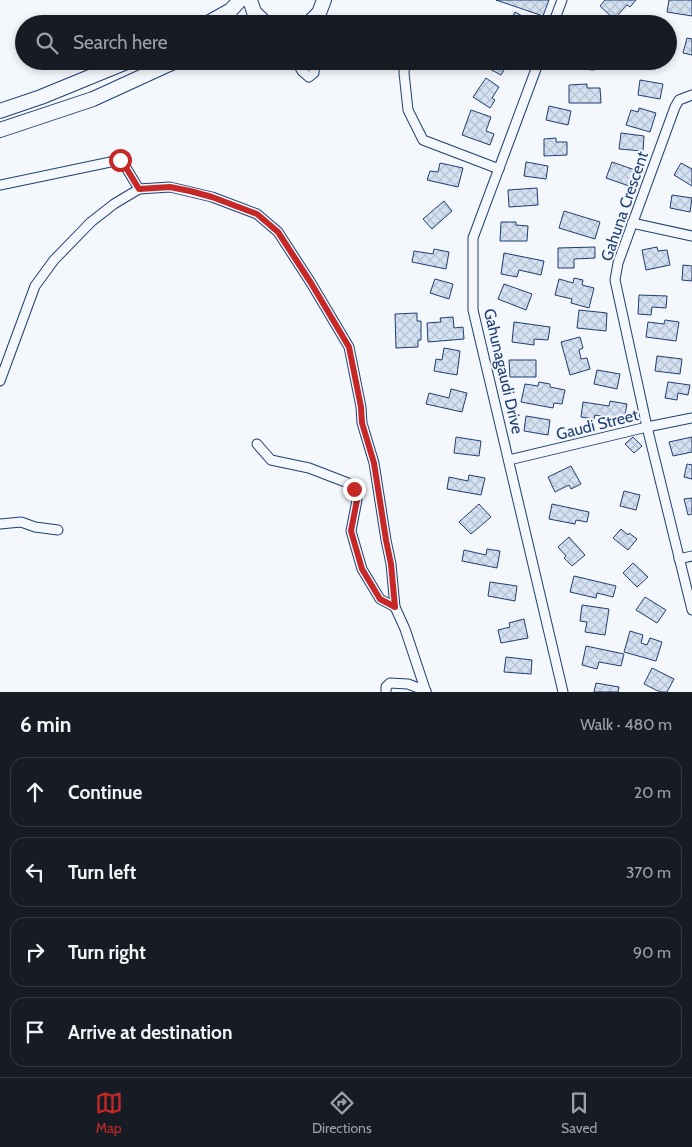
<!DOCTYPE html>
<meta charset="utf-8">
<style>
:root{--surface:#171b24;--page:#242831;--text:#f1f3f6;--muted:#9ea1a6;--line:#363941;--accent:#c62828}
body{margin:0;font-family:Cabin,sans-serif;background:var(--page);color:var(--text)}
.stop{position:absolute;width:15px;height:15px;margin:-11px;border:4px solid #c62828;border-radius:50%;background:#fff}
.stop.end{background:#c62828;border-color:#fff;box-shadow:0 1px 5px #0008}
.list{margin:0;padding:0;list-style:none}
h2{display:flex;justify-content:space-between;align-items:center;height:65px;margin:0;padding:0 20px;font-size:21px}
h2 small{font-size:16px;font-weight:400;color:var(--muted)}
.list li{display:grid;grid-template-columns:32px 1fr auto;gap:15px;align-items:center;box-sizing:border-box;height:70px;margin:0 10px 10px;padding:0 10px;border:1px solid var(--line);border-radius:15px}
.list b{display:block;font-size:19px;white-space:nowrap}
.list em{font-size:16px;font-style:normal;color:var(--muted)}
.icon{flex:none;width:28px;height:28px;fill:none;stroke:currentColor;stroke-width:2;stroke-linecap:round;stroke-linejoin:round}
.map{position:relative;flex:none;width:692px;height:692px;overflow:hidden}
.search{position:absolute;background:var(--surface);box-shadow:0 2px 8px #0003;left:15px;right:15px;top:15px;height:55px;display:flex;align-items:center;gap:12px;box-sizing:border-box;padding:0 18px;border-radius:28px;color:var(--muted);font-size:19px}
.sheet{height:385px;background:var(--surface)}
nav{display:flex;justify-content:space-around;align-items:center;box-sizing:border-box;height:70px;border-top:1px solid var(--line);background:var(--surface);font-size:14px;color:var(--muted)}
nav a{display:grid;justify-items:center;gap:2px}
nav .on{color:var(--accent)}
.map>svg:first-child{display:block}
</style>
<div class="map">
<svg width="692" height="692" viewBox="0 0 692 692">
<defs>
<pattern id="building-cross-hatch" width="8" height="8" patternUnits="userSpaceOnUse" patternTransform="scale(1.25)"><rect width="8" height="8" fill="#d5e0f0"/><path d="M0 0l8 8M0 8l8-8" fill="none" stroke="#b6c1d1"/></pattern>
</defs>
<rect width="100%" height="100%" fill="#f4f7fb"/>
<!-- building -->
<g fill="url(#building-cross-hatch)" stroke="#1d3f73">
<path d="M496,0H549L543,16Z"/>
<path d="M605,0H636L630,7L627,5L614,19L600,6Z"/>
<path d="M669,0H692V16L667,12Z"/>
<path d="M515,12L528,19L525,24H508Z"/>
<path d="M687,38L692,39V55L683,53Z"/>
<path d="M487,61H509L501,75L484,66Z"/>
<path d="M568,61H595L594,70L568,68Z"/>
<path d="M486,78L499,87L492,98L495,100L490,108L473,97Z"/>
<path d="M640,80L663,84L660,99L638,95Z"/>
<path d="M587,84V88H600L601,103H569V85Z"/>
<path d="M549,106L571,111L568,125L546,120Z"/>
<path d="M639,108L656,113L650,132L626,125L631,110L638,112Z"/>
<path d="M471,110L491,117L486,131L494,134L490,145L462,135Z"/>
<path d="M621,133L644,136L643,151L619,149Z"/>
<path d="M556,138V142H567V155L544,156V139Z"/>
<path d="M526,162L548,166L546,179L524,176Z"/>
<path d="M612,162L635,170L629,186L606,178Z"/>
<path d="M440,163L463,168L458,187L427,180L430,171L438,172Z"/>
<path d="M681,163L692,169V186L674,175Z"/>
<path d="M537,188L538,205L509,207L508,190Z"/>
<path d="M672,195L692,198L690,212L670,208Z"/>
<path d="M444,201L452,211L432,229L423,219Z"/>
<path d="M564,211L600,222L595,239L559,228Z"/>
<path d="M501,222H516V225L528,226L527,241H500Z"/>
<path d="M595,247V258L574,259V268H558V248Z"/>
<path d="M657,247L658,251L667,250L670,265L646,270L642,250Z"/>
<path d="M434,249L449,252L446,269L412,262L414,251L433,254Z"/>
<path d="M504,253L544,261L541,275L519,270L517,277L501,274Z"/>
<path d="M683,265L692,266V281L682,280Z"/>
<path d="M574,278L583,280L582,285L594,288L589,308L571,303L572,299L555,295L559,279L573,283Z"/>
<path d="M435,279L453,284L449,299L430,293Z"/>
<path d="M504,284L532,294L526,310L498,299Z"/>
<path d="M639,295L667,296L666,308L652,307L651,315L638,314Z"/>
<path d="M579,310L607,313L606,331L577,328Z"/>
<path d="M417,313V321H421V340H418V347L396,348L395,314Z"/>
<path d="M453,317L454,328L463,327L464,339L428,342L427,323L441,322L440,318Z"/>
<path d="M665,320L679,322L676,341L646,337L648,322L664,324Z"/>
<path d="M514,322L550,327L548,340L534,339V345L512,342Z"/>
<path d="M580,337L583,348L579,350L581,359L587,358L590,369L570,375L561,342Z"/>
<path d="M444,348L460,351L457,375L434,371L436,359L442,360Z"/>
<path d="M657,356L682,359L680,374L655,371Z"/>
<path d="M509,360H536V377H510Z"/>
<path d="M597,370L620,374L617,389L594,384Z"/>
<path d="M539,382L550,384V387L565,390L562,404L554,403L553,408L521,402L525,384L538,386Z"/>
<path d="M668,382L690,385L688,395L678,393L677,400L665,398Z"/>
<path d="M451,389L467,393L462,412L426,404L429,393L449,398Z"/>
<path d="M610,401L627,404L624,420L595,415L594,419L581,417L583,402L609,406Z"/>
<path d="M526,416L550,420L548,435L524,431Z"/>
<path d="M456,437L481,441L479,456L454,453Z"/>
<path d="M633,437L642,446L634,453L625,444Z"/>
<path d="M692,437V452L673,456L669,442Z"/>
<path d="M687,464L692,465V479L684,477Z"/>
<path d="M571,466L581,484L571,489L569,485L555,492L548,477Z"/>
<path d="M469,475L485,478L481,495L447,489L449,477L468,481Z"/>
<path d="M624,491L640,495L636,510L620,506Z"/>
<path d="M692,498V514L688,515L684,499Z"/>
<path d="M479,504L491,517L471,534L459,522Z"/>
<path d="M552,504L589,512L587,522L576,520L575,524L549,519Z"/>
<path d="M621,529L628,535L629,533L637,539L628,550L613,538Z"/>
<path d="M569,537L585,555L572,566L564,558L566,556L558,547Z"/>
<path d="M487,549L500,551L497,568L462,561L464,550L486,555Z"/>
<path d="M633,563L648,577L637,587L623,573Z"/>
<path d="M574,576L616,586L613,597L597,593L596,598L570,592Z"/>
<path d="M490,582L517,586L515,601L488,596Z"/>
<path d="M645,597L666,610L657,623L636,610Z"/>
<path d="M582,605L609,609L605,635L585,632L587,622L580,621Z"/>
<path d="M524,619L528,638L501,643L498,630L510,627L509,623Z"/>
<path d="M630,631L643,635L641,643L647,645L650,638L662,642L656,661L624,652Z"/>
<path d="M586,646L624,654L621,666L599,662L597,669L582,665Z"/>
<path d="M506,657L532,660L531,674L504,672Z"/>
<path d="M652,668L674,679L667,692H660L644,684Z"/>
<path d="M596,683L619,687L618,692H594Z"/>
</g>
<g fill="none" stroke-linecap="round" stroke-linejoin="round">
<!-- street casing -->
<g stroke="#1d3f73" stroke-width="11">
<g id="street">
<path d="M553,24L562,0"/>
<path d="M296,61L302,71L309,77L314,73L315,61"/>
<path d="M405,61L404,73L408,110L423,140L499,169"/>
<path d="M539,61L473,238V310L563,692"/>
<path d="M692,95L679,100L675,107L618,263L615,280L647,427L692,610"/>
<path d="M0,185L120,160L125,166L139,189"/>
<path d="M632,223L692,236"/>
<path d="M0,381L35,286L54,260L91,222L114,204L139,189L170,187L212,197L257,214L278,232L311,283L349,347L361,407L362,423L374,463L386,540L391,564L395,607L405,629L426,692"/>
<path d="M257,444L271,460L309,468L348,483L354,489L357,500L351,531L362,569L380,599L395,607"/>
<path d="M509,460L647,427L692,418"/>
<path d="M0,524L21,522L35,527L58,530"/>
<path d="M679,559L692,556"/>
<path d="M386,692V687L390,683L408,684L426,691"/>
</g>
</g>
<!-- primary casing -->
<g stroke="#1d3f73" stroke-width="16">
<g id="primary">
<path d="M250,0L254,12L266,24"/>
<path d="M206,24L231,10L240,0"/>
<path d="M308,24L319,13L324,0"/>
<path d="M0,111L41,97L129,61"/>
<path d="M0,130L93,99L176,61"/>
</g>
</g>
<!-- street -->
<use href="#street" stroke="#f4f7fb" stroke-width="9"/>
<!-- primary -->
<use href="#primary" stroke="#f4f7fb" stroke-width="14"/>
</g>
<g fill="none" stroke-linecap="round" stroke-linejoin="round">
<!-- route -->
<path stroke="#c62828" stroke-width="6" d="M120,160L125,166L139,189L170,187L190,191L212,197L257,214L278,232L311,283L349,347L361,407L362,423L374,463L386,540L391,564L395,607L380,599L362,569L351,531L357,500L354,489"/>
</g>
<g text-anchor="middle" stroke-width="4" stroke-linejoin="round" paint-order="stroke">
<!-- street labels -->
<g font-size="16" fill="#1d3f73" stroke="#f4f7fb">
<text transform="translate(624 206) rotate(-71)" y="6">Gahuna Crescent</text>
<text transform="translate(504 371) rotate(77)" y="6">Gahunagaudi Drive</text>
<text transform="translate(597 424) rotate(-14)" y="6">Gaudi Street</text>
</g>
</g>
</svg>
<div class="stop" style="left:120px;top:160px"></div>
<div class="stop end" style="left:354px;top:489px"></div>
<div class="search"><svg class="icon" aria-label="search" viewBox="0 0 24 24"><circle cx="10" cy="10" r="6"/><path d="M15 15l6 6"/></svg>Search here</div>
</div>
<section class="sheet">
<h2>6 min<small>Walk · 480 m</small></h2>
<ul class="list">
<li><svg class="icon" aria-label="ahead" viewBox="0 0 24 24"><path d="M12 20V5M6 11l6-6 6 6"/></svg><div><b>Continue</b></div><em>20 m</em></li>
<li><svg class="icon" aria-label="left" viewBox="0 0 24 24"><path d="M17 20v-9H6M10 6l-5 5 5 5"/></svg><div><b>Turn left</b></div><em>370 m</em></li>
<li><svg class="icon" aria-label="right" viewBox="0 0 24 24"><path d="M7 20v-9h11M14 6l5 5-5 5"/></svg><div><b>Turn right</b></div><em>90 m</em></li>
<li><svg class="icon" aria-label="arrive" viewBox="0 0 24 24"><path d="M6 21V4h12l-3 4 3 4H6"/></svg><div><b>Arrive at destination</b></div></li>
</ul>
</section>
<nav>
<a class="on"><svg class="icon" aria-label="map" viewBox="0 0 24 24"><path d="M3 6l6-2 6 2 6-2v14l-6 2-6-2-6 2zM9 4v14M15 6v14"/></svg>Map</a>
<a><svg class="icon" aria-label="directions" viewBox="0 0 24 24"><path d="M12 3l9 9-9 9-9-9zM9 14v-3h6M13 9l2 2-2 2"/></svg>Directions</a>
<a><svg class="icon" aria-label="saved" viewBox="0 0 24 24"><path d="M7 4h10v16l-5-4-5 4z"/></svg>Saved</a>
</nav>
